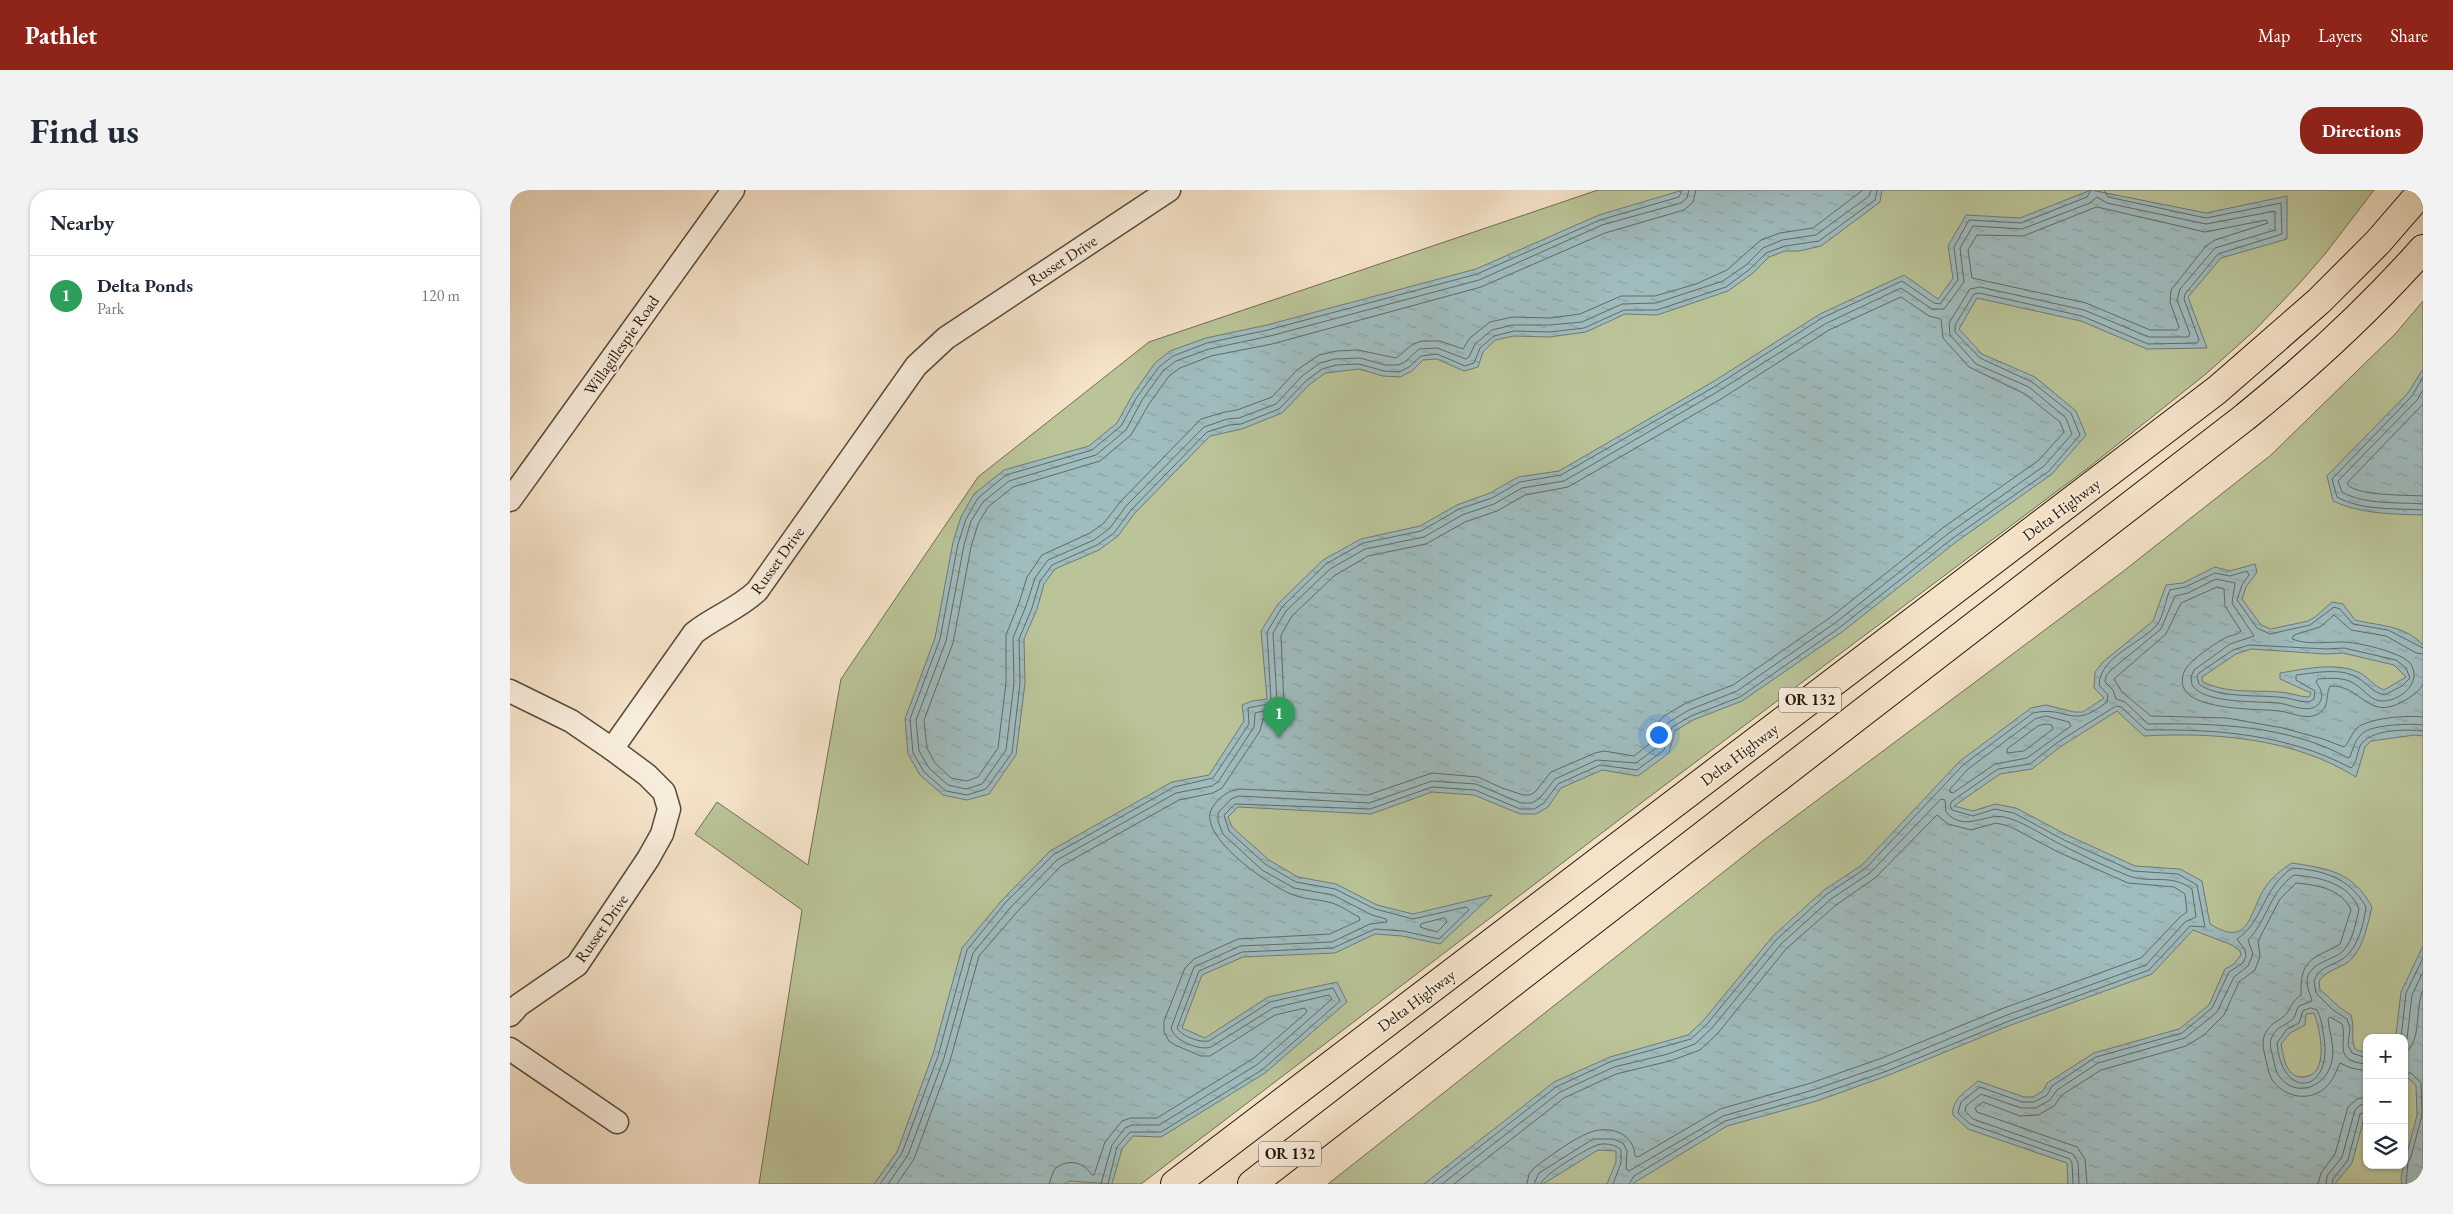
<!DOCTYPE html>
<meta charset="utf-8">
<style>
:root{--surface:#fff;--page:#f2f2f3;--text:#1f2937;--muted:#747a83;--line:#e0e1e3;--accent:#8f2418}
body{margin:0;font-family:"EB Garamond",serif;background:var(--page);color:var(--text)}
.controls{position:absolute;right:15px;bottom:15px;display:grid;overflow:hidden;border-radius:10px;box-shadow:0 1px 4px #0004}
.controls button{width:45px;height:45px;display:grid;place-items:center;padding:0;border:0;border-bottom:1px solid var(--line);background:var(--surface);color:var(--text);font:25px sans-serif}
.you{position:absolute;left:1148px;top:544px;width:18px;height:18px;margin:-12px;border:4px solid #fff;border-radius:50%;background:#1a73e8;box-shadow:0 0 0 8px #1a73e833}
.badge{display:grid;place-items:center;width:32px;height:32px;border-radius:50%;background:var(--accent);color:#fff;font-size:16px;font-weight:700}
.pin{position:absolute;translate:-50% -41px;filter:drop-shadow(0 1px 2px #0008)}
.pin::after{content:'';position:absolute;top:26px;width:18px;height:15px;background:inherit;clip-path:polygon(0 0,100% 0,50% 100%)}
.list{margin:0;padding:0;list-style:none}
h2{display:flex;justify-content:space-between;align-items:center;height:65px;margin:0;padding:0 20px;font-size:21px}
h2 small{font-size:16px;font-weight:400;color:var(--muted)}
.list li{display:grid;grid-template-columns:32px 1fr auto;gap:15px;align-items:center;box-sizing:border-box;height:80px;padding:0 20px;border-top:1px solid var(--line)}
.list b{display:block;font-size:19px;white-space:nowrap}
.list p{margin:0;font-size:16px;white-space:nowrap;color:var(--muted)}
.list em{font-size:16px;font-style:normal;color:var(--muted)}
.icon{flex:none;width:28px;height:28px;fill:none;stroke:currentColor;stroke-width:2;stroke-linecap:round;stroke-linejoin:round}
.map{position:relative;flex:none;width:1913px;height:994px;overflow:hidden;border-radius:20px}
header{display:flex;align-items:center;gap:30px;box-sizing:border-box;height:70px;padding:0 25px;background:var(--accent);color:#fff}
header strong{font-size:24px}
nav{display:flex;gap:28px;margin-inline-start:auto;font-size:18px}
.intro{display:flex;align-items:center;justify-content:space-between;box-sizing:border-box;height:120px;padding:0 30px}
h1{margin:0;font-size:35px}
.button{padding:12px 22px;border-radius:20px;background:var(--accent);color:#fff;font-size:18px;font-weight:700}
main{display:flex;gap:30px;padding:0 30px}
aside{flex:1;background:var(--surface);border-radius:20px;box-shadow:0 1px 4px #0004}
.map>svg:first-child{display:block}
</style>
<header>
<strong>Pathlet</strong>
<nav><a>Map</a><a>Layers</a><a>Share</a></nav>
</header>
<div class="intro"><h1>Find us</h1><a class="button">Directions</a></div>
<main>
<aside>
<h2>Nearby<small></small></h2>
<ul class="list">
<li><span class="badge" style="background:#2e9e5b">1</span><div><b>Delta Ponds</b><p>Park</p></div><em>120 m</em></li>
</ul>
</aside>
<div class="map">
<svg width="1913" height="994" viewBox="0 0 1913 994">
<defs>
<pattern id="water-ripples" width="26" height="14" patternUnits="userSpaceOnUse" patternTransform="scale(1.25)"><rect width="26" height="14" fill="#9fbcbf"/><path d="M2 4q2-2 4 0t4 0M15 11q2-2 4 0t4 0" fill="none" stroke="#89a1a3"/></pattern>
</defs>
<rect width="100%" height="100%" fill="#f5e3c9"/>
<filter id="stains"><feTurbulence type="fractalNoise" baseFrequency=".004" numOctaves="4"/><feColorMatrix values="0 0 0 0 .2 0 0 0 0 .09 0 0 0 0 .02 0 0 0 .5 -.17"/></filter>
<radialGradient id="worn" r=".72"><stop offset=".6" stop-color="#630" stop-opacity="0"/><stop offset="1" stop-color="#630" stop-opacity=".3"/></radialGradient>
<!-- green -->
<g fill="#bac498" stroke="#706e50" fill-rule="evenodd">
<path d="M1088,0H1864L1815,64L1788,95L1744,141L1697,183L1578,278L1139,607L631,994H249L292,720L185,644L207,612L298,675L331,489L468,287L639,152Z"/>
<path d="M1913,111V994H818L1254,650L1611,383L1761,265L1886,143ZM1857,848H1894V975H1857Z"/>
</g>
<!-- water -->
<g fill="url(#water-ripples)" stroke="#6e7a76" fill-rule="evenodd">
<path d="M1173,0H1372L1370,12L1311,56L1289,61H1275L1259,67L1243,83L1218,101L1147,125L1115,124L1076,142L1039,147L1004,146L985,150L973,162L968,177L954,181L927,169L913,170L902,181L890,187L873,186L849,179L815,183L799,195L772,223L732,239L700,246L624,324L608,346L589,360L545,379L534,394L527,419L514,449L515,493L506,565L479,604L457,610L433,605L410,585L398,564L395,529L425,448L443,352L451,327L464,304L494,280L579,256L607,233L623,204L645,173L660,161L696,148L757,135L966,79L1089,25Z"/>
<path d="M1581,0L1696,23L1777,6V49L1711,68L1678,107L1697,158L1637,159L1571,131L1467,108L1449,139L1472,164L1525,187L1566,221L1576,245L1542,284L1446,352L1332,442L1232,511L1183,530L1165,541L1159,563L1128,586L1092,580L1051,598L1038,617L1026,624H1010L964,605L922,602L861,624L728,617L718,627L722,637L759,670L788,687L826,694L867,715L903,724L982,705L930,754L892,746L865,744L825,763L733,767L692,785L672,838L695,848L758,807L827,792L837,812L755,883L651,947L623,946L612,959L602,994L559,991L554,994H364L387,962L423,864L452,758L493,709L540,661L662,592L699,585L734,531L732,515L742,511L757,509L751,441L768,414L813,370L851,349L910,336L947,315L980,303L1008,287L1049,281L1201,193L1310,124L1394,85L1428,109L1443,88L1438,56L1456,25L1510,28Z"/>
<path d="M1913,179V325C1882,324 1851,324 1823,311L1817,286L1898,203Z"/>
<path d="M1745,374L1747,382L1736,397L1732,409L1751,435L1761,439L1798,431L1805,427L1822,412L1833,414L1845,430C1869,436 1895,435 1913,455V546L1905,545L1861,551L1855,557L1846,587C1784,548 1705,542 1634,546L1607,521L1550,557L1522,579L1490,584L1444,616L1463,621L1485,614L1506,618L1557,645L1625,676L1670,679L1692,691L1700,734C1739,758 1738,726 1754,699C1761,688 1771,680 1782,673C1819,679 1842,681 1862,717C1857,736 1853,763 1835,774C1824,780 1817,781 1809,791L1810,800C1821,808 1828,818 1841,825C1845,838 1840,851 1846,860L1857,863V913L1852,936L1842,973L1825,994H1558L1557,973L1458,939L1443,925C1441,909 1457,901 1468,891L1514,907H1523L1533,901L1537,893L1584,863L1669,839L1699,815L1715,779L1724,774L1731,765L1730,761L1722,755L1683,740L1642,784L1501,835L1379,885L1307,911L1217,936L1122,994H1097L1106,972V961L1088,960L1033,994H914L1044,892L1100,867L1178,845L1193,831L1263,746L1314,700L1352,675L1450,571L1521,518L1536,515L1564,522H1573L1594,508L1584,498L1585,482L1593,472L1643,431L1656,395L1673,393L1705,377L1720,381ZM1741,459L1816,464L1833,463L1884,475L1896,487L1874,500C1863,496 1858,486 1848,482C1825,472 1795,479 1770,483V489L1801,503L1799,507C1789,507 1779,502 1769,502C1745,500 1714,504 1692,491V487L1726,464ZM1796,824L1804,823C1810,839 1821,887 1792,887C1787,887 1782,885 1779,880C1774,874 1773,862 1771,854L1780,843L1795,835Z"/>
<path d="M1913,756V994H1892L1891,987L1907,925L1906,895L1898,888H1894V848H1886V845L1891,802Z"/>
</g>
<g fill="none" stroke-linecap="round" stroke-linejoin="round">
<!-- shore -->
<g stroke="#626a64" stroke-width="1">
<path d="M1172,0L1169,7L1090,30L967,84L758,140L697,153L663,166L649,177L627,207L611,236L582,260L496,285L468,308L456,329L448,354L430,449L400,529L403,563L414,582L436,601L457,605L476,599L502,563L510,493L509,449L522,418L530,391L542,375L587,355L604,343L621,320L697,242L719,235L731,234L769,219L796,191L812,179L826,175L849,174L874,181L889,182L899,177L911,166L927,164L955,176L964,173L970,158L984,146L1004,141L1040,142L1074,138L1114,120H1147L1216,97L1240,79L1256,63L1275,56L1309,51L1365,10L1367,0"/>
<path d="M1179,0L1177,8L1171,13L1092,35L969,90L760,146L699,159L666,171L653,181L632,210L616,240L586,265L499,291L473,312L461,331L454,355L436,451L406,530L409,561L419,578L438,595L456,599L472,594L496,560L504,493L503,448L516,416L525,388L538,370L584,350L600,338L616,316L694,237L717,229L729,228L766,214L792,186L810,173L825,169L850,168L875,175H888L895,172L909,159L927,158L956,169L959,167L965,154L982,140L1003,135H1040L1072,132L1112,114L1146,113L1213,91L1236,75L1253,58L1272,50L1306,45L1359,6L1361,0"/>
<path d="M1186,0L1183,12L1174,20L1095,43L971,97L762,154L701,166L670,178L659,186L639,214L621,245L590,271L503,297L478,317L468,334L461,357L443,453L414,530L417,558L425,573L441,588L457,591L468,587L488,558L496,493V445L509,413L517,387L532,365L580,343L594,333L611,311L691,229L715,222L727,220L762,207L787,180L809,165L826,161L848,160L886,168L903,154L912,151H930L953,159L960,148L980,132L1003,127L1040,128L1070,124L1111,106H1145L1186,94L1217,80L1251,50L1270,43L1303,38L1353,0"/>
<path d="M1587,17L1695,42L1756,30L1758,33L1705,50L1696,56L1661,100L1660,112L1669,137L1667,140H1640L1576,113L1462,88L1458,60L1467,45L1513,46Z"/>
<path d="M1913,187L1902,206L1822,289L1827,307C1852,321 1885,318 1913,320"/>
<path d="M1913,200L1907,210L1828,291L1832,302C1855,315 1887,312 1913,314"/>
<path d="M1913,214L1837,293C1841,306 1899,305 1913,306"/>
<path d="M1740,455L1816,459L1834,458L1886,470L1896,478L1900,488L1892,496L1874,505C1862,502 1858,494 1848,488C1831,477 1805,483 1786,485V490L1805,501L1804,509L1799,512C1788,512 1778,507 1768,507C1746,505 1707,508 1689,494L1687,487L1689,483L1723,460Z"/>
<path d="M1913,464L1906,463L1876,446L1841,440L1824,425L1810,437L1784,445L1782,449C1797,455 1816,452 1832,452C1848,452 1890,462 1900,473C1913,491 1892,510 1874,511C1861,512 1855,500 1845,494C1835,487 1820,488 1808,489L1806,492C1810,498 1813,503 1811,510C1804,527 1780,514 1768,513C1747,511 1694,514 1682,495L1681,487L1684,480L1720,454L1744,446L1722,413L1725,393L1706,389L1678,403L1665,406L1651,439L1601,480L1596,486L1595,492L1603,500L1606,509L1615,512L1638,534C1704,533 1779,535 1838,568L1840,567C1843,558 1846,548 1854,542C1864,535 1900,533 1913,535"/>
<path d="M1913,494C1909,502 1901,507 1892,512C1857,531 1852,495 1820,496C1815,505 1821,518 1806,525C1794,530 1781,522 1769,521C1749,518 1655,523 1675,480C1680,470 1707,452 1717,447C1722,445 1727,445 1731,441L1715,416L1714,399L1707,397L1671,413L1656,444L1604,489L1612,502L1641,526L1717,528L1773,538L1813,549L1834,557C1839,553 1841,544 1847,538C1858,528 1898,525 1913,527"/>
<path d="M1536,526L1559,532L1561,536L1517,568L1485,574L1443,603L1440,602V599L1458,579L1525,529Z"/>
<path d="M1536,534L1542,535L1543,539L1514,561L1497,563V559L1528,536Z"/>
<path d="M935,728L937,732L927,742L910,737L911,734Z"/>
<path d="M1801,818L1807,820C1811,828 1812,834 1813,842C1826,903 1772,913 1767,853L1777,839L1789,833L1793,821Z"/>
<path d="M1891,848L1896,803L1913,768"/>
<path d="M1894,855L1897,849L1902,805L1913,782"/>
<path d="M1894,864C1913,851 1904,819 1913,800"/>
<path d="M1894,883H1901L1911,893L1912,925L1901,967L1898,972L1896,994"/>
<path d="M370,994L392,963L428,866L457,760L496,712L543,665L664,597L703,588L739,534L738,518L758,514L761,510L757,442L772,417L816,374L853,353L911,341L949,319L982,308L1010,292L1051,285L1204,197L1312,128L1392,91L1424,113L1430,114L1448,90L1444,57L1459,30L1511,33L1577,7L1581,0"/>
<path d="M378,994L398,965L434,868L463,763L501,717L547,670L666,603L702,596L708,592L744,537L745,523L761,519L767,512L763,443L776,421L820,379L855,359L914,347L952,325L984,314L1012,298L1054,291L1207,202L1315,134L1391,98L1422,119H1434L1454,92L1450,58L1463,36L1512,39L1580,13L1587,7L1597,13L1696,34L1765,21V40L1705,58L1670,99L1667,110L1680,144L1678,147H1639L1574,120L1470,97L1460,99L1439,133L1440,145L1466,174L1519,197L1556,228L1562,244L1534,276L1439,343L1325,433L1227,501L1179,520L1159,532L1154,537L1149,556L1126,573L1087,570L1045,589L1030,608L1022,613H1011L966,594L922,591L859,613L729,606L721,609L708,623V631L713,644L752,680L784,698L823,705L862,725L876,729L877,732L860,734L822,752L730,756L684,777L661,838C664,851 690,861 701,857L763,818L819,805L822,809L748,874L649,935H622L615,938L602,955L591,994"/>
<path d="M387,994L404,969L440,871L469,766L507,722L551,676L669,610L703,603L712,598L750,541L753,529L767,524L774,515L771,445L782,426L824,386L858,366L916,354L955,332L987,321L1015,305L1058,297L1211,209L1319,140L1391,107L1419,126L1431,129L1433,148L1459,177L1515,204L1550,232L1554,242L1529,270L1434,337L1321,427L1223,495L1176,513L1154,526L1147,534L1142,552L1124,566L1094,561L1085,563L1041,582L1025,602L1020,605H1013L992,598L968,587L922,583L858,605L729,599C719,600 710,607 704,615C681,643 759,695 781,704C792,709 806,709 818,712C829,714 839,722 849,727L850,730L820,744L728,749L684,769L675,778L654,831V842L659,851L665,855L691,866H700L765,825L795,818L797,822L744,868L647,928H621L612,931L595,952L584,985H582C573,971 556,968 544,980L539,994"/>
<path d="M598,994L607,957L620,942H651L752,880L830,811L823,798L760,812L699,851C690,853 671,846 667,838L689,781L732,762L823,758L865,739L893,741L929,749L959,720L956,717L903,729L865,719L825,699L786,692L755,674L719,641L714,625L725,614L860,619L922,597L965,600L1010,619H1024L1034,613L1048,594L1090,575L1127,580L1154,560L1162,537L1181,526L1230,507L1329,438L1443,348L1539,281L1570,245L1561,223L1522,192L1470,168L1445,142V135L1464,104L1469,103L1572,126L1638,154L1687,153L1689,150L1674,109L1675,104L1708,64L1772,44L1771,13L1696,28L1598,7L1594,0"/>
<path d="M922,994L1046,897L1102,871L1181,849L1197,834L1266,750L1317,704L1356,678L1453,575L1523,523C1559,515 1560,541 1597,512L1598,505L1589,495C1590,467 1628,455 1646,436C1654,427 1655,410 1660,400L1675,397L1705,383L1720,386L1737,381L1739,385L1732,395L1727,410L1747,438L1760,444L1800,435L1824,417L1830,419L1843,434L1878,440L1913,458"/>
<path d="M932,994L1050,902L1104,877L1158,864L1185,854L1202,838L1271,754L1321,709L1360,683L1431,609L1435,610L1436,622C1454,643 1475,623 1494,627C1512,631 1529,643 1546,652C1569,664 1594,676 1619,686C1641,694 1660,683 1682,699L1686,727L1675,732L1636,775L1497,825L1375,875L1303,900L1213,926L1119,981L1116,979L1117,961L1113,953L1103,949H1083L1029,983L1024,994"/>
<path d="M944,994L1054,908L1106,884L1160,871L1190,860L1208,843L1276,759L1326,715L1365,688L1427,625L1438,634L1461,640L1486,633L1499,636L1548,662L1618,693L1664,697L1675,704L1677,722L1670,727L1631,768L1494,818L1372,868L1301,893L1210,919L1128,967L1125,966C1124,944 1101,935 1081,942C1062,949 1042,965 1025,977L1019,984L1017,994"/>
<path d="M1031,994C1032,985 1075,960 1085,956C1092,952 1106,954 1111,960V973L1103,994"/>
<path d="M1119,994L1124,986L1215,931L1305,906L1377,881L1499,831L1639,780L1680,736L1695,737L1687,695L1668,684L1623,681L1554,650L1504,623L1485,619L1463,626L1442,620L1440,615L1442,611L1488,579L1520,574L1548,552L1606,516L1611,517L1636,540C1707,539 1777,544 1841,578C1847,573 1847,563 1850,556C1859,539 1897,539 1913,541"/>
<path d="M1563,994L1562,973L1560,969L1460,934L1448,923L1451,912L1470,897L1512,912H1524L1537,905L1542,896L1586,867L1672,843L1702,818L1719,782L1733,773L1736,766L1735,760L1727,749C1753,732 1752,699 1782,678C1813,680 1840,688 1856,717C1854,733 1848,758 1834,768C1823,776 1809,776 1804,791L1806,803L1823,820L1837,829L1840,838L1838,855L1842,863L1857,868"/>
<path d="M1569,994L1568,972L1563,964L1463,929L1455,921L1456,916L1471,904L1511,918H1526L1540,910L1547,900L1588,873L1675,848L1707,822L1724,787L1738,776L1743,764L1738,750C1757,731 1760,701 1784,685C1809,687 1839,693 1849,719C1846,732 1843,750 1834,760C1824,771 1797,772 1797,792C1797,799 1801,805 1802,811L1789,816C1786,819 1786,826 1783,829C1775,836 1765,837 1761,849C1759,856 1762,862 1763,868C1765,874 1765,881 1769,886C1786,910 1818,896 1822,870C1825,856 1819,842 1818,829L1820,827L1832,834C1838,851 1821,872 1857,874"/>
<path d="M1577,994L1575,969L1567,957L1467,922L1465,918L1473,912L1510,926L1528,925L1544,916L1552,905L1591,880L1676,856L1694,845L1714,825L1729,792L1745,780L1750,766L1748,751L1770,709L1786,693C1807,695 1832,699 1841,720L1830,754C1823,759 1816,761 1809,765C1791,774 1791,789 1791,805C1782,811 1782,816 1777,823C1771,831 1761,831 1755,844C1752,851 1753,858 1755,866C1757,873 1758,882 1761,888C1773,908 1801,913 1817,896C1824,889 1826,881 1830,873L1841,878L1857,881"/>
<path d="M1808,994L1811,983L1825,964L1838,917L1847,909L1857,907"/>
<path d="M1816,994L1817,986L1832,967L1845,920L1850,915L1857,914"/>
<path d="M1822,994L1823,989L1838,970L1850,924L1857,921"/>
</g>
<!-- minor casing -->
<g stroke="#594a39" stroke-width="25">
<g id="minor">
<path d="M0,310L223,0"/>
<path d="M0,501L61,531L102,559"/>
<path d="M0,825L9,815L67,775L138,669L152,644L159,619L154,602L137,585L102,559L184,443C204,427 228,419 247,401L406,176L436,148L659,0"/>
<path d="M0,859L107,932"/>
</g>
</g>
<!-- highway casing -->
<g stroke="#251709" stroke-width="30">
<g id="highway">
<path d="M665,994L1707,200L1809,111L1868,52L1913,0"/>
<path d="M742,994L1735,227C1799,175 1858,121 1913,59"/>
</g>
</g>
<!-- minor -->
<use href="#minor" stroke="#f8eddc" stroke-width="22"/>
<!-- highway -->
<use href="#highway" stroke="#f5e3c9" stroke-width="28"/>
</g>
<g text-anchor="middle" stroke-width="4" stroke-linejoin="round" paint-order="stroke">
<!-- shield labels -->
<g fill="#f8eddc" stroke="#645748" stroke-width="1">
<rect x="1269" y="497.5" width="62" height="25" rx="4"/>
<rect x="749" y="951.5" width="62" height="25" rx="4"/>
</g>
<g font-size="15" font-weight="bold" fill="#251709">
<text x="1300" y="515">OR 132</text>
<text x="780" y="969">OR 132</text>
</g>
<!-- street labels -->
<g font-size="16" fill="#251709" stroke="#f8eddc">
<text transform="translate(552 70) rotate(-33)" y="6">Russet Drive</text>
<text transform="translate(111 155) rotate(-55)" y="6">Willagillespie Road</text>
<text transform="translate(1551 319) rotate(-37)" y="6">Delta Highway</text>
<text transform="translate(267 370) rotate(-54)" y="6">Russet Drive</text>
<text transform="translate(1229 564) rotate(-37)" y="6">Delta Highway</text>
<text transform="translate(91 738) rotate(-55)" y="6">Russet Drive</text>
<text transform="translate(906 810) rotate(-37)" y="6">Delta Highway</text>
</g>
</g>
<rect width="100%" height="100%" filter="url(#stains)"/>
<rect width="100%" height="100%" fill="url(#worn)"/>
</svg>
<div class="controls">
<button>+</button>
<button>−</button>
<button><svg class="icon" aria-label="layers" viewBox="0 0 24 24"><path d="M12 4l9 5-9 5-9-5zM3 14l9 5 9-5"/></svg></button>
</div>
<div class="you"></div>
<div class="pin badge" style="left:769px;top:548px;background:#2e9e5b">1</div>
</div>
</main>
